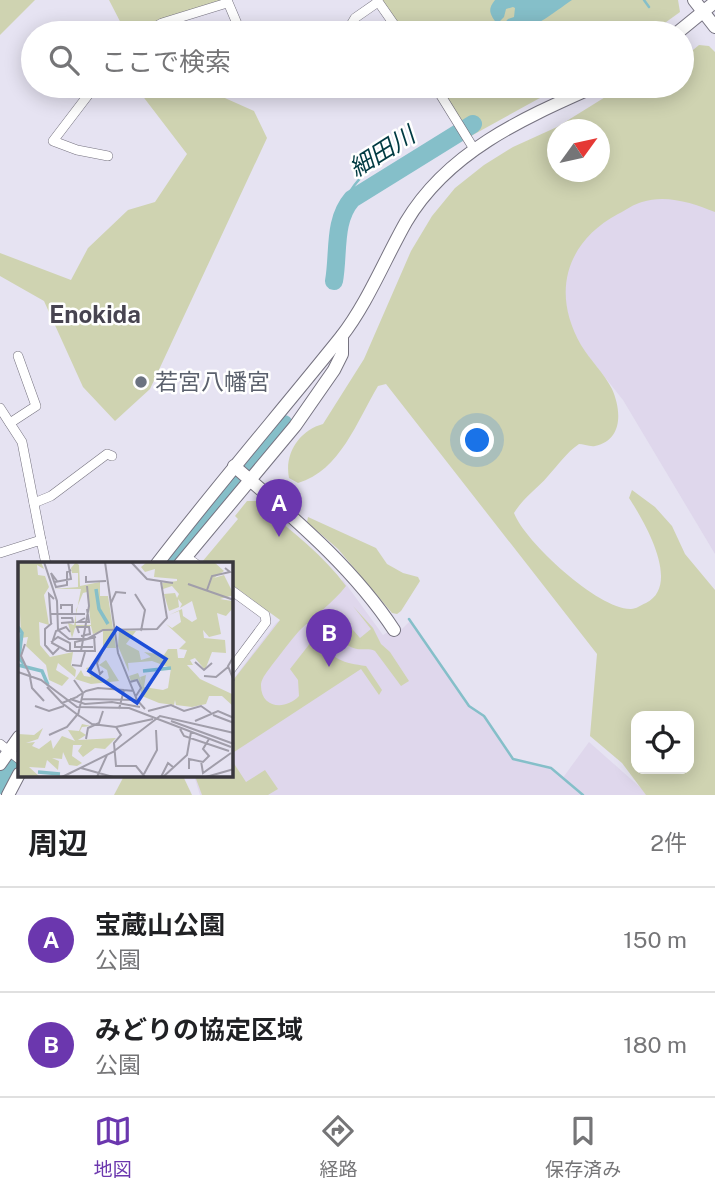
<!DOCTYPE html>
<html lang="ja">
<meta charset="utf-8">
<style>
:root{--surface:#fff;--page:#f2f2f2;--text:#202124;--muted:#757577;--line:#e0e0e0;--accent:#6b37ae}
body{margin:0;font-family:"Public Sans","Noto Sans JP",sans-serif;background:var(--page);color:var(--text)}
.controls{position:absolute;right:21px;bottom:21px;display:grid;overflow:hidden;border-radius:14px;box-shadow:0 4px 18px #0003}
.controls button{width:63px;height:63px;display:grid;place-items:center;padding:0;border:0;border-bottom:2px solid var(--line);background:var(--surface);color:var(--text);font:35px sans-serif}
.compass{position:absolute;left:547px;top:119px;width:63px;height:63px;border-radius:50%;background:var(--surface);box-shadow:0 4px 18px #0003;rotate:57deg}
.you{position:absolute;left:478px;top:441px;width:24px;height:24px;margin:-18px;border:5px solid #fff;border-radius:50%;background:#1a73e8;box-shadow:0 0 0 10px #1a73e833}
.badge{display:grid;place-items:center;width:46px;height:46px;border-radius:50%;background:var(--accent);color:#fff;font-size:23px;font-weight:700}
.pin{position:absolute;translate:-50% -58px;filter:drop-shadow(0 2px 4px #0008)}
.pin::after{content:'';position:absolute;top:37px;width:24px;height:21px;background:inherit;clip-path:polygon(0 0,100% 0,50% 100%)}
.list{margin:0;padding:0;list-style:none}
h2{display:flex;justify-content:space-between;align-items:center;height:91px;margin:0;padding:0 28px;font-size:30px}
h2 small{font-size:23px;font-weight:400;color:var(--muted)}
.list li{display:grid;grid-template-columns:46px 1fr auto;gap:21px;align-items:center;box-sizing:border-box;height:105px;padding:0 28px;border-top:2px solid var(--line)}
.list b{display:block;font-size:26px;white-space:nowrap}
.list p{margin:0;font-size:23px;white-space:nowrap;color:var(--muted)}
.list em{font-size:23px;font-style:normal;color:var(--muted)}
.icon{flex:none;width:38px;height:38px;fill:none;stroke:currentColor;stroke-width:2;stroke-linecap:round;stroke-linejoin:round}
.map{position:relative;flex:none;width:715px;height:795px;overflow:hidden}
.search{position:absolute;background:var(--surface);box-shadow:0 4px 18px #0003;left:21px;right:21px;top:21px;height:77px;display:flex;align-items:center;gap:18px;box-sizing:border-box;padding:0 24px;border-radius:38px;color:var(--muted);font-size:26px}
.sheet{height:301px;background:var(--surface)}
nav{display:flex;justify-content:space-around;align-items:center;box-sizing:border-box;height:98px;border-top:2px solid var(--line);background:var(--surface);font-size:19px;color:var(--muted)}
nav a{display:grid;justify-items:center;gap:4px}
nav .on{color:var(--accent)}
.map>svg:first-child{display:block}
</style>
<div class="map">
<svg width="715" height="795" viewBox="0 0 715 795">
<rect width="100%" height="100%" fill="#e6e3f2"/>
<!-- industrial -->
<g fill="#dfd7ec">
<path d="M656,179L715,197V554L623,400L562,323L553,271L594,210Z"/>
<path d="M343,580L383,635L399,625L402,629L410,621L469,706L483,716L513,760L550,769L562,779L589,742L649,795H200L194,776H231V682L276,623Z"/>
</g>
<!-- green -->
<g fill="#cfd3b1" fill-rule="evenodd">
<path d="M0,0H35L0,35Z"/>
<path d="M109,0H222L158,21L138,33H126Z"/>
<path d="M382,0H678L680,12L651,33H404Z"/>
<path d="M699,45L709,46L715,52V212C693,203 666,194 642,202C634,204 626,210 618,214C566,242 551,293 581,345C590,360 604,373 612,389C621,409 624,440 595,446C590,447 583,444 579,444C566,453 559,464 548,476C537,489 523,498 514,513C525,542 599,610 631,609C636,609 641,605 646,603C682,585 644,521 629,498L632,490L655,507L672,526L685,554L715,590V795H646L622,763L590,736L597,654L386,384L378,386C357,421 340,471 298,483L289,478C284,453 300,430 323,424L364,359L411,251L432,216L455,188L484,165L513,147L557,127L623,86H682V59ZM558,130H600V172H558ZM636,716H689V769H636Z"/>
<path d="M135,86H198L254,111L267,138L150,389L115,421L83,387L44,301L0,276V253L71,280L88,248L128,210L155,202L187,154Z"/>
<path d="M439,86H566L538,99L471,136Z"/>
<path d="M247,501H256C286,527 323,554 346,586C333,603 314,616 299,631C289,642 281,654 272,665C268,671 262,677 261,684C260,708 285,711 299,696L298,680L290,669L315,637L321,639C331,660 344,663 366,666L382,690L379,695L361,669L231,754V683L280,620L231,584V564L202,562L238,519L235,516Z"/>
<path d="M308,517L376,548L387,564L403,573L418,577L420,581L401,611L397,614L392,613L338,549L307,522Z"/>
<path d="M353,606L373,628L381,644L390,652L409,681L401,686L375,651C369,648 364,650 357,649C341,646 335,630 341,616L360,638L371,629Z"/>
<path d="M231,759L246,782L265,770L278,789L268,795H202L195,776H231Z"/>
<path d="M124,776H183L192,795H114Z"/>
</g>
<!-- water -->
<path fill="#85bfc9" d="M495,0H572C553,13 527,35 503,33L500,28L508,19L514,17L515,8L513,7L506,9L504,17L497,24C490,14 487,10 495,0Z"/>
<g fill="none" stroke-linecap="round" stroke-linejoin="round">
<!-- stream -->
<g stroke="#85bfc9" stroke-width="2.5">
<path d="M644,0L649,7"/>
<path d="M343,211C345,190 366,172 380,158"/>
<path d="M409,619L469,706L484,716L513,759L551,768L583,795"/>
</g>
<!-- river -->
<g stroke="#85bfc9" stroke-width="18">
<path d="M334,281C339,253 333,221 352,199L473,124"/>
<path d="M170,564L284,424"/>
<path d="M0,785L19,753"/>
</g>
<!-- minor casing -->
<g stroke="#767380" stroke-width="10">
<g id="minor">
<path d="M227,0L241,33"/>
<path d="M377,0L400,33"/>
<path d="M144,33L162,23L227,3"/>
<path d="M346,33L355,18L378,2"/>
<path d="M95,86L53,141L77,150L108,156"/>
<path d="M435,86L474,149"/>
<path d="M0,408L22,442L41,540"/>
<path d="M10,423L36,406L18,356"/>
<path d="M34,503L51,496L107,454L112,456"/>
<path d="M0,553L41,540L46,564"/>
<path d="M186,557L196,564"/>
<path d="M231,590L265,615L266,622L231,669"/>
<path d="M0,744L19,759"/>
</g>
</g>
<!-- tertiary casing -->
<g stroke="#767380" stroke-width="14">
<g id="tertiary">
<path d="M694,0L715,27"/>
<path d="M677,33L715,2"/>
<path d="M234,466C291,516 352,566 394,630"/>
<path d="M157,564C216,487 280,413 341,337C367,304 385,259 406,222C448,151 524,118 596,86"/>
<path d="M180,564L295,426L334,370L342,354V336"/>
<path d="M0,764L19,737"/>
<path d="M8,795L19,774"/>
</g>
</g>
<!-- minor -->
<use href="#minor" stroke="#fff" stroke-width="9"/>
<!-- tertiary -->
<use href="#tertiary" stroke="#fff" stroke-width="12"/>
</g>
<!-- markers -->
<circle fill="#6b7280" stroke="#fff" stroke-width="2.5" cx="141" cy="382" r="7"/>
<g text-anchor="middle" stroke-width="5" stroke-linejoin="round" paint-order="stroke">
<!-- worship labels -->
<g font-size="23" fill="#5b616d" stroke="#fff" text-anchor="start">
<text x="155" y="390">若宮八幡宮</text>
</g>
<!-- water labels -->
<g font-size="24" font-style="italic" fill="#003a42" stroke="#fff">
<text transform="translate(382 152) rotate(-32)" y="8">細田川</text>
</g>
<!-- neighbourhood labels -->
<g font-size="24" font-weight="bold" fill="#474450" stroke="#fff">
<text x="95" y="323">Enokida</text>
</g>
</g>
<!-- overview -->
<g transform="translate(18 562)">
<rect width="215" height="215" fill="#e6e3f2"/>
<path d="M0,0H23L26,7L19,3L20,13L27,14L31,25L26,33L31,63L21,60L22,83L32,95L55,90L53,103L58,108L57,115L40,101L38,108L51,116L44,124L31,118L28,103L8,84L10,75L3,76ZM58,0L61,3L62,24L82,20V34H90L98,86H85V69L75,72L73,64L57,66L54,76L50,61L56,63L63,27H36L60,25V11H54L53,6ZM69,30L73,63H58V48L65,31ZM129,0H196L206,9L196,16L206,13L216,33L202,37L214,39L215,46L208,54L199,51L203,72L191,75L185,68L186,76L207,78L208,91L194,90L187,108L177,96L172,98L175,103H169L182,117L214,132L215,144L204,134H191L188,142L174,145L158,143L157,138L156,143L141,141L124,134L120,117L113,119L111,114L120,111L124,121L122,115L128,113L126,125L145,128L150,126L153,106L134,99L110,101L111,110L100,84L101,69H118L108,82L121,89L123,98L133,95L126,90L146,93L150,87H159L160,96H166L169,88L161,87L168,80L148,62L154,66L163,60L161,49L151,53L164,47L165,54L174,60L179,57L174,39L162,46L164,42L160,37L161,45L151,49L146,32L157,31L159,36L161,32L154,24L145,27L144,21L159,19V17L136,15L137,7L127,10L123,5ZM88,98L101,119L73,122L57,117L63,108L66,114L73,115L68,106L72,105L74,113L86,120L91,116L89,108L81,103ZM64,162L73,164L64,165L62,169L68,173L60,178L98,176L87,187L77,186L65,195L60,189L64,183H55L54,194L64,201L59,204L51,203L45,190L44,197L34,196L41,199L40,208L29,198L27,206L11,205L22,215H2L0,172L16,173L25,166L20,177L8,181L17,180L14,184L21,187L33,178L35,187L44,174L57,179L50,168L61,169Z" fill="#cfd3b1" fill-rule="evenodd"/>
<path fill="none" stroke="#85bfc9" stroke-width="3.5" d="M78,27L81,47L90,62M0,65L4,71L1,96L6,102M0,103L24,109L30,123M125,109L153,106M20,210L42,212"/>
<path fill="none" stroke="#a19eaa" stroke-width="2" d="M26,0L39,39L40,68L51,77H69L85,68L139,67L149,56L143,20M87,0L100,91L119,138L127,147M113,0L129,17L155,21M68,14V20L88,19M39,19L33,11L38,25L49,23V10L53,8M37,20L53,17L50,0M170,22L216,38M189,28L194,14L212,10L207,6M117,32L127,48L123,69M93,41L98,30L108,31M43,47V43H54V52M33,52H67M43,56H54L55,60L43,61M67,56L60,60H71L69,47M33,61L31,32L36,37M34,61L27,67V83L35,92L41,86M52,70L48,65L38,69L34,81L49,89H77L76,73M61,71L59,65H71L72,72L63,74M33,80L40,75L52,81V90M7,82L3,94L13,115M75,85H57V80L78,75M63,89L71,44L69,24M216,94L210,104L216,119M177,100L186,108L194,101M54,103L63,104L67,90M85,109L82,112L79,101L86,86M0,110L23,118L59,145L111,146L213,185M186,114L198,115L210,105M12,115L14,126L26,139M56,118L65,131L60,153L44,141L59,135L60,134L65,131L68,129L80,126L106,128M112,120L119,118L123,126L118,134M29,125L44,141M52,137L67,142L94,140L122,145M64,137L119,138M17,144L31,149L46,144M101,147L106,128L116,129M130,149L153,143L166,149L183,144L193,151M60,153L74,162L98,165M195,153L216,161M153,159L216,182M177,159L200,149L216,156M162,167L166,174L211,189M31,173L49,165L59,153M68,177L70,166L81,161L85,149M183,199L185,211L213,191M63,206L95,215M171,207V197L185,200L191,194L185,187L191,177M126,212L139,188L138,168M44,215L95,190L142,154L216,171M79,215L89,193M127,215L118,204H98L96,181L103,173L98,165L135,157M143,215L150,201L155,205M145,215L169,193L173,170M188,215L216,207"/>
<path fill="#1d4ed8" fill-opacity="0.15" stroke="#1d4ed8" stroke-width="3.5" d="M99,66L148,97L119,141L71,109Z"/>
<rect width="215" height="215" fill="none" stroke="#39373d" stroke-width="3.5"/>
</g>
</svg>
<div class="controls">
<button><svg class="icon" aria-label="locate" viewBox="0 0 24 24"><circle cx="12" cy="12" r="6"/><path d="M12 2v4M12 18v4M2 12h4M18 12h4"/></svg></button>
</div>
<svg class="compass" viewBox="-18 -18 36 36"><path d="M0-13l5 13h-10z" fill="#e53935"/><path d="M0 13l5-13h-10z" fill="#757577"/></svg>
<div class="you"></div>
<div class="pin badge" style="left:279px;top:537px">A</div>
<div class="pin badge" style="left:329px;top:667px">B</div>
<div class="search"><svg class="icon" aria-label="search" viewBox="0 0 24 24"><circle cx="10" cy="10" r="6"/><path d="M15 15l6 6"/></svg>ここで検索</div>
</div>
<section class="sheet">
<h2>周辺<small>2件</small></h2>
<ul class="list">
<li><span class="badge">A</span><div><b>宝蔵山公園</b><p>公園</p></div><em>150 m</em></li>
<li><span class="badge">B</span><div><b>みどりの協定区域</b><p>公園</p></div><em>180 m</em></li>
</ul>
</section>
<nav>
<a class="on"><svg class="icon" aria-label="map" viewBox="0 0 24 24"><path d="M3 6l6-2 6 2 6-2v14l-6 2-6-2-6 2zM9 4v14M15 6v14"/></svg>地図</a>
<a><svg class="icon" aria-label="directions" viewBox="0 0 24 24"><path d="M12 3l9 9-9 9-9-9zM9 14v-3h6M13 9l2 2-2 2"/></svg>経路</a>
<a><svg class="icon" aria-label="saved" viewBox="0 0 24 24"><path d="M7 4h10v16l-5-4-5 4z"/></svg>保存済み</a>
</nav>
